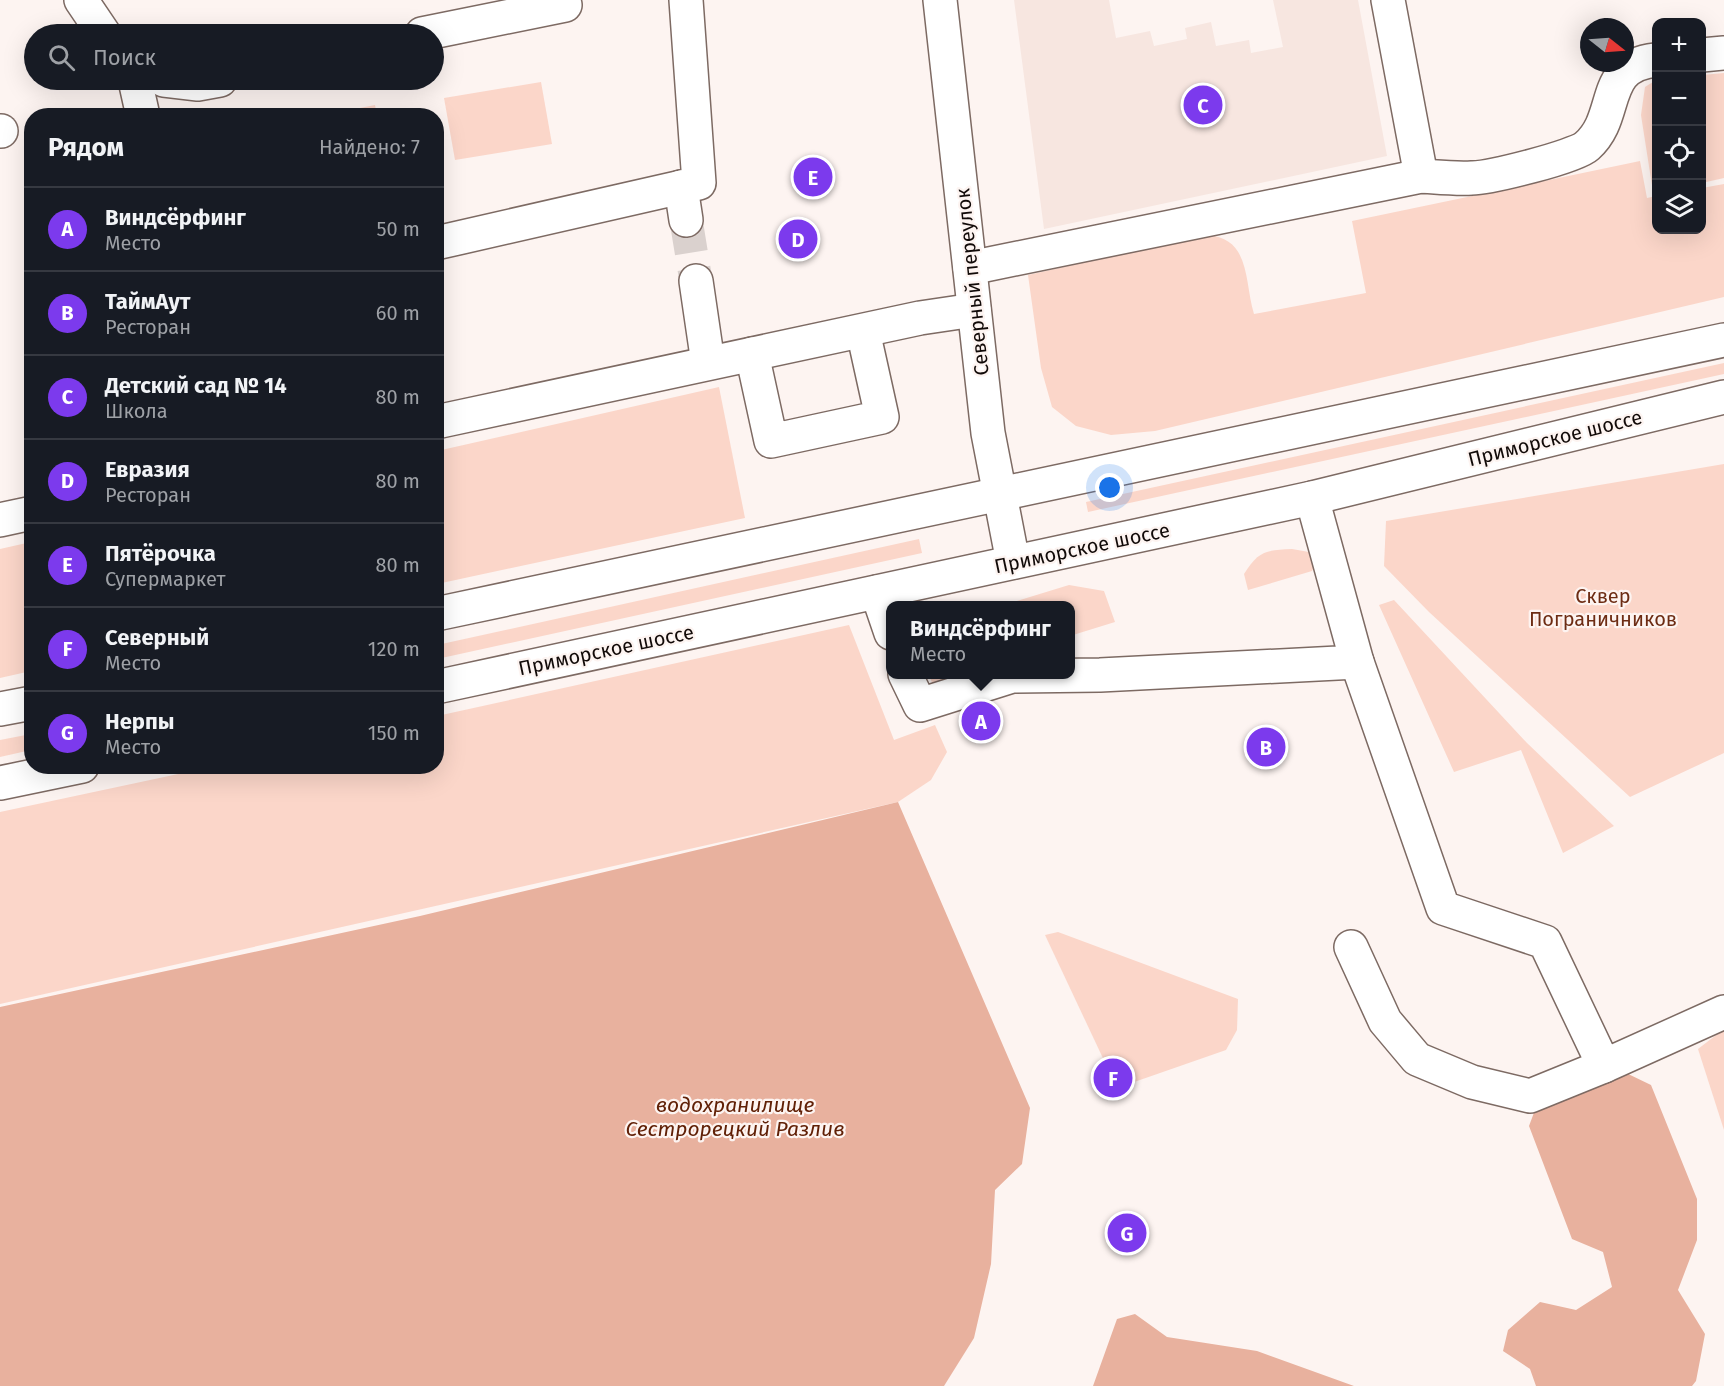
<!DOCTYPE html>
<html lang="ru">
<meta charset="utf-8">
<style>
:root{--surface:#171b24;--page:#242831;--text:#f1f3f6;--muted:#9ea1a6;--line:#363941;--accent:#7c3aed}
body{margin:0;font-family:"Fira Sans",sans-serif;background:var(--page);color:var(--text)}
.controls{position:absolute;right:18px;top:18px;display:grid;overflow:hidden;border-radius:12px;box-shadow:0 6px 24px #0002}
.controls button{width:54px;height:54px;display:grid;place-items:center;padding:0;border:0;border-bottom:2px solid var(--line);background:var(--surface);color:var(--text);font:30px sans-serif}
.compass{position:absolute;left:1580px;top:18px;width:54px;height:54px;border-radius:50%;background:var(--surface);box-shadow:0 6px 24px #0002;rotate:107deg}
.you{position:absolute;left:1110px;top:488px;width:21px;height:21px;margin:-15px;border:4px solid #fff;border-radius:50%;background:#1a73e8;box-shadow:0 0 0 9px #1a73e833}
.badge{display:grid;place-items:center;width:39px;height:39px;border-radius:50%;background:var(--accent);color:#fff;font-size:20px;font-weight:700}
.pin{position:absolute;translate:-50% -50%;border:3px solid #fff;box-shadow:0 2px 6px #0006}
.popup{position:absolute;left:886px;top:601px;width:189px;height:78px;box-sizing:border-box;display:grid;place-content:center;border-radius:12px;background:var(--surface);filter:drop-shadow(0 2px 4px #0005);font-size:20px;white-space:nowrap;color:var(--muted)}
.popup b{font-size:22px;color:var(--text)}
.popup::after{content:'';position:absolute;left:50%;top:100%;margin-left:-12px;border:12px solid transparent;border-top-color:var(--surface)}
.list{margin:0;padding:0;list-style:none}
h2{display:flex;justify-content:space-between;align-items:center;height:78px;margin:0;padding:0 24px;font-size:26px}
h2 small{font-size:20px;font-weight:400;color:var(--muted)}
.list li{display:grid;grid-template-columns:39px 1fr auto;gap:18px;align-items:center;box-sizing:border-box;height:84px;padding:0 24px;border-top:2px solid var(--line)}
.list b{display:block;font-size:22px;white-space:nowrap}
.list p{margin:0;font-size:20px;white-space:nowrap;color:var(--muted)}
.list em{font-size:20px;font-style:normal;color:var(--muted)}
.icon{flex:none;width:33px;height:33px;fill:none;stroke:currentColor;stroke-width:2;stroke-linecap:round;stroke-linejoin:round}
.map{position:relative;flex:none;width:1724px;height:1386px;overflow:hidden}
.search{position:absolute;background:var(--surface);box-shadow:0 6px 24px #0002;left:24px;top:24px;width:420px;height:66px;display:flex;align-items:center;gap:15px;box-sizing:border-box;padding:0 21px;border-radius:33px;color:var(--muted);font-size:22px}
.panel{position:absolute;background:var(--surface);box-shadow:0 6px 24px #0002;left:24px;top:108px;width:420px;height:666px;border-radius:24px}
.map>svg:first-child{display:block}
</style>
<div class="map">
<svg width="1724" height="1386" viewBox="0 0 1724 1386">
<rect width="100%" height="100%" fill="#fdf4f1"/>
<!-- built -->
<path fill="#f7e6e0" d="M1014,0H1109L1116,38L1150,31L1154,46L1187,39L1185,28L1211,22L1216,46L1249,40L1251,53L1283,47L1273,0H1358L1387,156L1044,229Z"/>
<!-- green -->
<g fill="#fbd6c9">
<path d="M1724,73V178L1702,183V75Z"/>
<path d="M1656,80V191L1653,192L1641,115L1645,87Z"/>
<path d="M541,82L552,144L455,160L444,98Z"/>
<path d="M375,105L377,115H325Z"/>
<path d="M1640,161L1647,198L1656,196V230H1702V188L1724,184V297L1155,431L1111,435L1076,426L1052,407L1041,368L1028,275L1207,235C1251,238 1244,281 1254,314L1366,293L1352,221Z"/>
<path d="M1724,363V374L1088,512L1086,502Z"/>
<path d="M719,387L745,518L437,584V451Z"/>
<path d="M1724,464V753L1630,797L1429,612L1384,566L1386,521Z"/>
<path d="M919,539L922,553L437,659V645Z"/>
<path d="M31,542V671L0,678V549Z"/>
<path d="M1292,549L1309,552L1316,563L1312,571L1248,590L1244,574C1258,551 1266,550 1292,549Z"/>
<path d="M1069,585L1104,591L1115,622L1073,635L1071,643V606L1004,605Z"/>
<path d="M1394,600L1527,743L1614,826L1563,853L1521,750L1454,772L1379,605Z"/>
<path d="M849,625L894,740L935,725L947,752L931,780L898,802L0,1004V812L211,767L436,766L437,716Z"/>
<path d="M929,675H994L935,690Z"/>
<path d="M31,734V750L0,757V740Z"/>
<path d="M1058,932L1238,999L1237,1030L1226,1050L1117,1088L1045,935Z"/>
<path d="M1724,1029V1130L1698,1049Z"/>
</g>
<!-- water -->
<g fill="#e8b19e">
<path d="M898,802L1030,1108L1022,1164L995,1190L991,1264L974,1338L944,1386H0V1007L420,916Z"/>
<path d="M1624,1072L1651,1085L1697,1199V1240L1678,1290L1705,1334L1696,1381L1692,1386H1536L1530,1369L1503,1351L1508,1330L1540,1302L1576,1310L1612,1287L1603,1252L1572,1239L1529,1126L1535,1110Z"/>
<path d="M1135,1314L1167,1337L1257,1351L1354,1386H1093L1117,1319Z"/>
</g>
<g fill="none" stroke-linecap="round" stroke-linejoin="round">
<!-- minor-tunnel -->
<path stroke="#dad1ce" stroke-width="33" stroke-dasharray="33 16" stroke-linecap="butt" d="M686,220L696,281"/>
<!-- minor casing -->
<g stroke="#7d6a63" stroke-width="36">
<g id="minor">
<path d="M81,0L104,34"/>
<path d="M1388,0L1421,176"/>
<path d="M422,34L565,5"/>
<path d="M1702,55L1724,53"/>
<path d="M135,80L143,116"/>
<path d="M164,80L198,84L220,80"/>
<path d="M0,131H1"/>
<path d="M681,187L686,220"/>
<path d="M436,243L699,183L686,0"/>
<path d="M970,268L1421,176C1437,177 1455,179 1472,178C1489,178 1575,157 1587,146C1621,116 1598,66 1656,60"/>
<path d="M696,281L708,363"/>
<path d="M752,354L771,441L882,417L863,331"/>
<path d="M436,422L920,318L974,310"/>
<path d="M0,520L32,513"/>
<path d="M877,592L891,633"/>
<path d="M1357,662L1443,908L1545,942L1604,1066L1724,1012"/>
<path d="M905,674L920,705L1012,676L1100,675L1357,662L1312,498"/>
<path d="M1351,947L1385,1021L1417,1059L1472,1082L1530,1096L1604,1066"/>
</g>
</g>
<!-- major casing -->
<g stroke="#7d6a63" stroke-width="36">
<path id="major" d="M940,0L988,433L1013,562"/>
</g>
<!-- highway casing -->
<g stroke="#7d6a63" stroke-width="36">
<g id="highway">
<path d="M436,614L1724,340"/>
<path d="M436,687L1312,498L1724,397"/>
<path d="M0,709L32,703"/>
<path d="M0,783L82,766"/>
</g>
</g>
<!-- minor -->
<use href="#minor" stroke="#fff" stroke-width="33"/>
<!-- major -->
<use href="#major" stroke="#fff" stroke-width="33"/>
<!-- highway -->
<use href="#highway" stroke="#fff" stroke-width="33"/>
</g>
<g text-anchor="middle" stroke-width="4.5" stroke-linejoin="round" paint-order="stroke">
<!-- street labels -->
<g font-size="20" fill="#110a08" stroke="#fdf4f1">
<text transform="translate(972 282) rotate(-96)" y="7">Северный переулок</text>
<text transform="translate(1555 438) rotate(-14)" y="7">Приморское шоссе</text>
<text transform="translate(1082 548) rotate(-12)" y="7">Приморское шоссе</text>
<text transform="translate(606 650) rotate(-12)" y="7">Приморское шоссе</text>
</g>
<!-- park labels -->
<g font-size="20" fill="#6d2c13" stroke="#fdf4f1">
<text x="1603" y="603">Сквер<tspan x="1603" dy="23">Пограничников</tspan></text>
</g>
<!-- water labels -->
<g font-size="21" font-style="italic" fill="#612006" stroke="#fdf4f1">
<text x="735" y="1112">водохранилище<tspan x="735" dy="24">Сестрорецкий Разлив</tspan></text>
</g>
</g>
</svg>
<div class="controls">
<button>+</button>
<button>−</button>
<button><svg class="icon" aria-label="locate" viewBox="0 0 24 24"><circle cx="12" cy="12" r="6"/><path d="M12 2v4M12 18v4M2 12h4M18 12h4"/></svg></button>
<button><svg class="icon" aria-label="layers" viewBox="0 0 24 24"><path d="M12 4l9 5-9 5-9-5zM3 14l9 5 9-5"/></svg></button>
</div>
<svg class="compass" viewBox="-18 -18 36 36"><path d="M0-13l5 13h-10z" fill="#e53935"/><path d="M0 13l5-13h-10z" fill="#9ea1a6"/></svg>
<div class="you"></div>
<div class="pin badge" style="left:981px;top:721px">A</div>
<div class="popup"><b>Виндсёрфинг</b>Место</div>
<div class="pin badge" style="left:1266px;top:747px">B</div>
<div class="pin badge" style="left:1203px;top:105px">C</div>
<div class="pin badge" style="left:798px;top:239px">D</div>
<div class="pin badge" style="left:813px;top:177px">E</div>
<div class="pin badge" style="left:1113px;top:1078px">F</div>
<div class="pin badge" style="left:1127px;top:1233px">G</div>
<div class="search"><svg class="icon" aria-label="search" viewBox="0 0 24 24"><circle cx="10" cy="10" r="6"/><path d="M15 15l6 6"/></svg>Поиск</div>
<section class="panel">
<h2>Рядом<small>Найдено: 7</small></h2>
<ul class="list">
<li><span class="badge">A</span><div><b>Виндсёрфинг</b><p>Место</p></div><em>50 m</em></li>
<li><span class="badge">B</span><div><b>ТаймАут</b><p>Ресторан</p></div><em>60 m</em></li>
<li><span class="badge">C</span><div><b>Детский сад № 14</b><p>Школа</p></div><em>80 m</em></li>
<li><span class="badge">D</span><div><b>Евразия</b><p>Ресторан</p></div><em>80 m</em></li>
<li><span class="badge">E</span><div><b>Пятёрочка</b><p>Супермаркет</p></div><em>80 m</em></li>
<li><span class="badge">F</span><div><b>Северный</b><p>Место</p></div><em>120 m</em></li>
<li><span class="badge">G</span><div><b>Нерпы</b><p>Место</p></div><em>150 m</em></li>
</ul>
</section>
</div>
